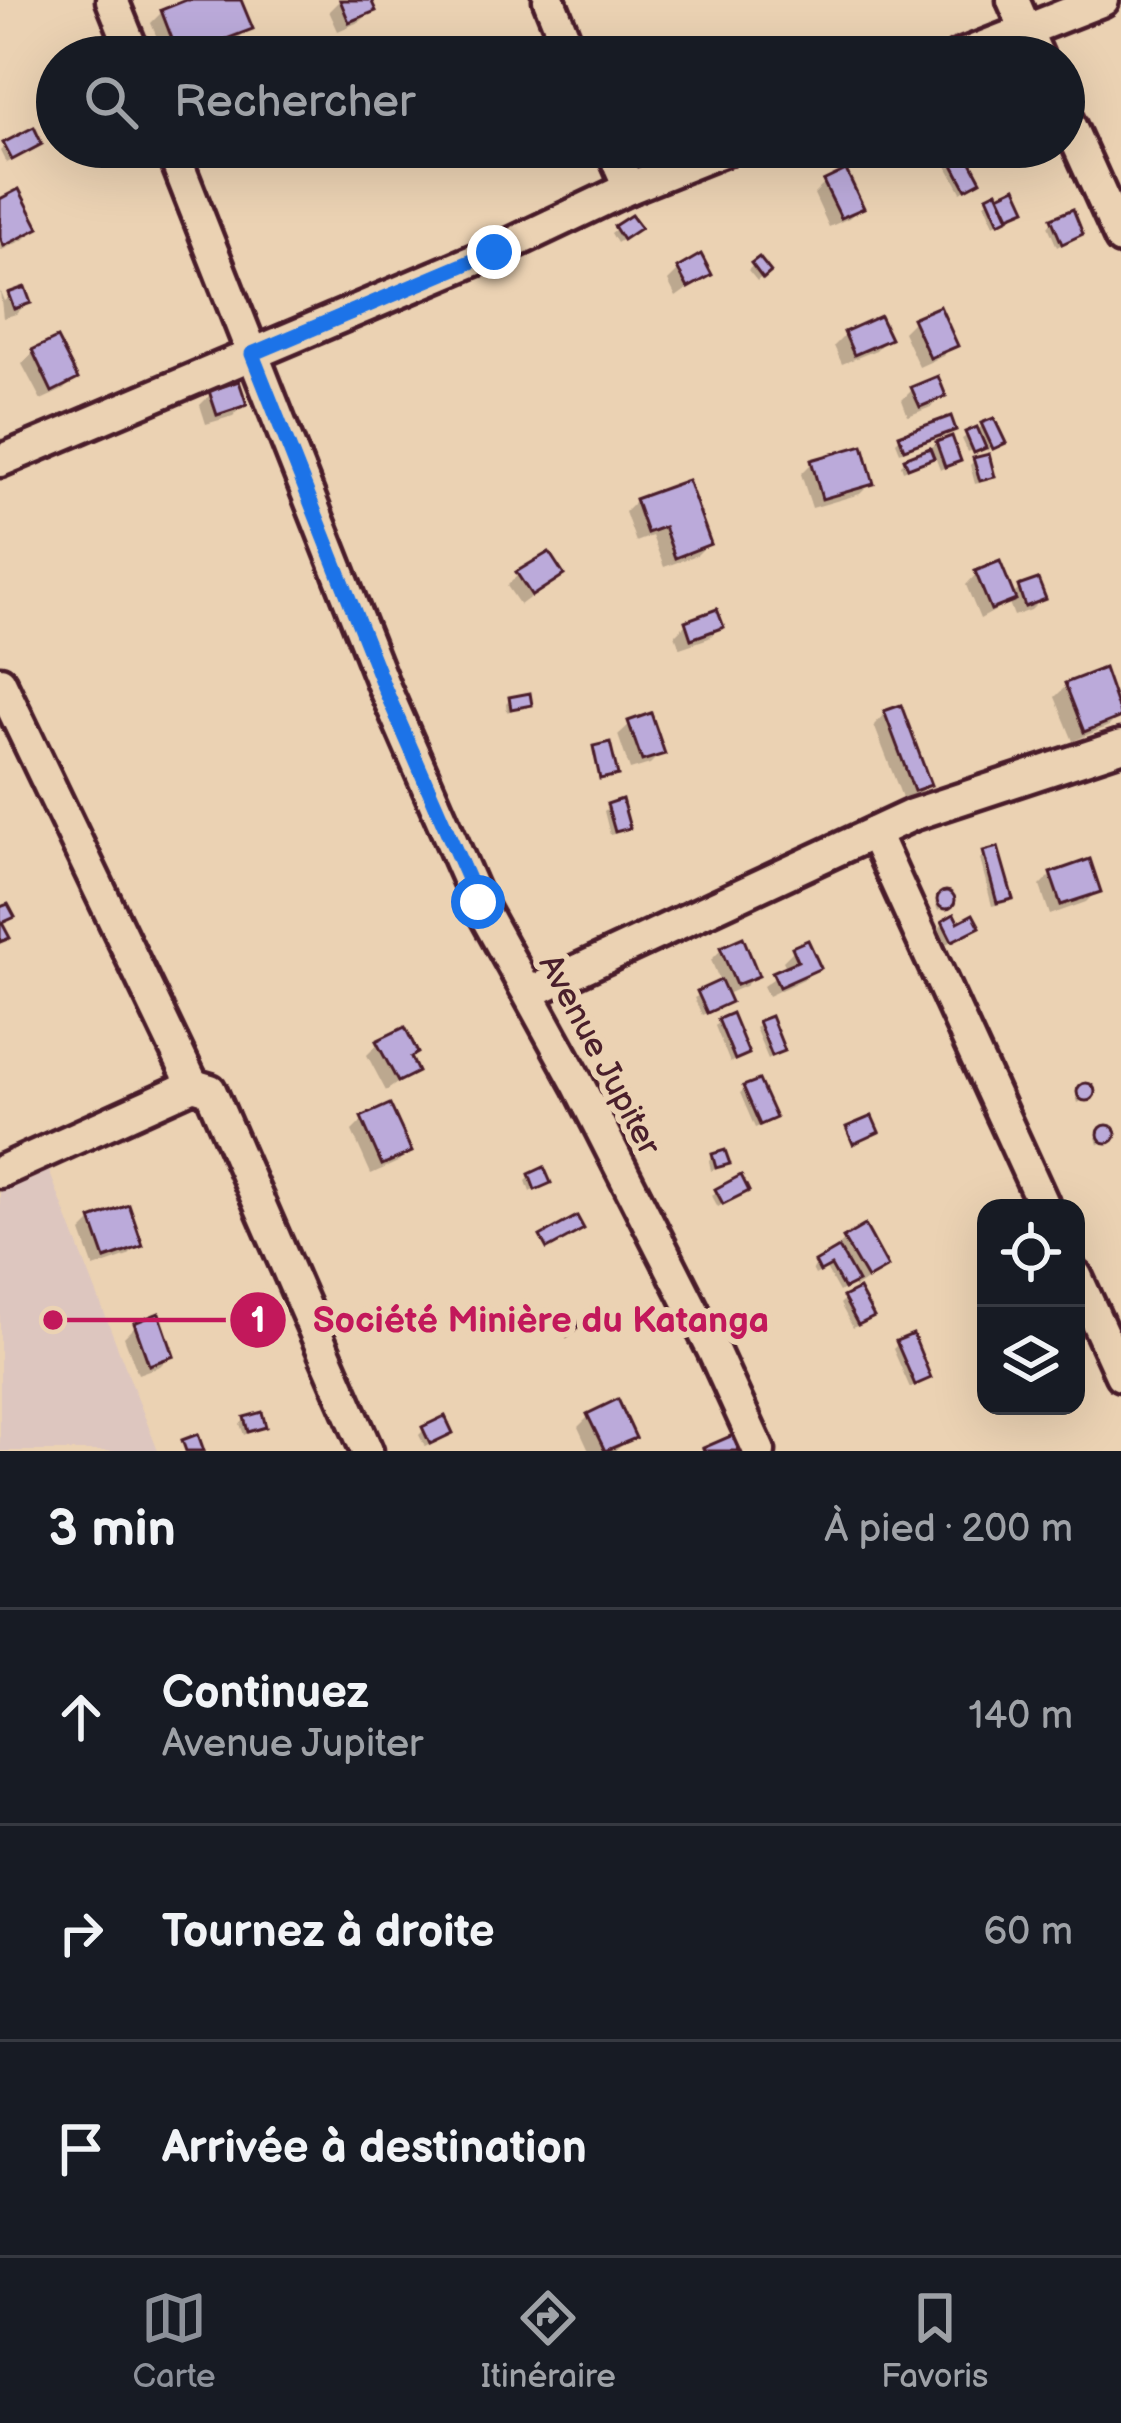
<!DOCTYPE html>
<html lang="fr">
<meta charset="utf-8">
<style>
:root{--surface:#171b24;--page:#20242c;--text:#f1f3f6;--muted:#9ea1a6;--line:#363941;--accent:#8c9099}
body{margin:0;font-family:"Balsamiq Sans",sans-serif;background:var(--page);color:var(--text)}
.controls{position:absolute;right:36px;bottom:36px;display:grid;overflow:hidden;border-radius:24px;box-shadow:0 12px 48px #0002}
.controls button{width:108px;height:108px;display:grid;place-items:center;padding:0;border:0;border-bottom:3px solid var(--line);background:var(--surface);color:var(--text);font:60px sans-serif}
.stop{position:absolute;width:36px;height:36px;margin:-27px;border:9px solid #1a73e8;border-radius:50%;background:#fff}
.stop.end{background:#1a73e8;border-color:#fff;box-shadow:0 3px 12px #0008}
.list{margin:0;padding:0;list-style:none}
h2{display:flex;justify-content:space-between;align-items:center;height:156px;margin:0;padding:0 48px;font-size:51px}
h2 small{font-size:39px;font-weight:400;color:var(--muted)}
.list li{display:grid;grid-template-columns:78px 1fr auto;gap:36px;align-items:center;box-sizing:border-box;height:216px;padding:0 48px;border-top:3px solid var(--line)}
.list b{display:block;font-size:45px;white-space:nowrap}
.list p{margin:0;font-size:39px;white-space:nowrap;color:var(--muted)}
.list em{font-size:39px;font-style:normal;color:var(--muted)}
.icon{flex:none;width:66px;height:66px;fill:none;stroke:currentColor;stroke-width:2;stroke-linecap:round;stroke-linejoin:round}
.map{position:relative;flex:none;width:1121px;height:1451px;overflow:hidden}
.search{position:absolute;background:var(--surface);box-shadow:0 12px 48px #0002;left:36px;right:36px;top:36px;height:132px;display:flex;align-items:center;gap:30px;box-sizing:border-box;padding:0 42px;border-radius:66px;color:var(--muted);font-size:45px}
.sheet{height:804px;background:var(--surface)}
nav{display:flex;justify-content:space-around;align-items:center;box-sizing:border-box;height:168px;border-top:3px solid var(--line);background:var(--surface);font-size:33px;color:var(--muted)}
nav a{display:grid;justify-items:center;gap:6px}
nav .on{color:var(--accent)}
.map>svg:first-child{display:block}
</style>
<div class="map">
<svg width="1121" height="1451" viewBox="0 0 1121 1451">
<rect width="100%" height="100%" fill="#ebd2b3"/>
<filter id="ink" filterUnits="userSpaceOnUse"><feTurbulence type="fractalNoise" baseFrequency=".00833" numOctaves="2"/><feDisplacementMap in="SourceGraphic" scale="24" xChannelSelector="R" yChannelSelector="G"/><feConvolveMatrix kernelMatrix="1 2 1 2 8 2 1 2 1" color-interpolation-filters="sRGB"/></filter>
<g filter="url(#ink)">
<!-- built -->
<path fill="#ddc6bf" d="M48,1168L158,1451H0V1189Z"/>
<!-- shadow -->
<g fill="#0003">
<path d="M194,0H238L249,28L238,39L193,57H165L151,23L162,12Z"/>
<path d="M340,0H368L372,10L361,21L338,31L329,11Z"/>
<path d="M5,146L34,148L6,163L0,151Z"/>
<path d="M479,147H513L487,161Z"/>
<path d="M952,161L978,181L961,192L947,166Z"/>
<path d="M825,183L861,207L849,218L829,227L814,194Z"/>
<path d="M1015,191L1022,208L994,225L984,203Z"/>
<path d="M0,202L36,228L25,239L0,251Z"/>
<path d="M1052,221L1080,234L1057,247L1048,226Z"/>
<path d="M616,229L632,233L617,243L611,233Z"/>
<path d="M758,261L767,272L757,281L748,270Z"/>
<path d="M679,270L708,274L676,297L668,281Z"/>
<path d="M0,291L4,301L10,296L27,303L16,314L3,318Z"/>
<path d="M914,321L954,345L943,356L919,367L903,332Z"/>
<path d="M845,335L887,339L876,350L842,364L834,346Z"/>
<path d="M33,353L74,379L63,390L41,400L22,364Z"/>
<path d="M913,389L942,396L931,407L908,416L902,400Z"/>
<path d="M211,394L244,404L233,416L206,424L200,405Z"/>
<path d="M983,426L1000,438L987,451L985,445L968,452L962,439Z"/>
<path d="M953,429L900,452L896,442L901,437Z"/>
<path d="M937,444L958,460L940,470L934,454L926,462L903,471L901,465L906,460Z"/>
<path d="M975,460L992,476L987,481L975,484L970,465Z"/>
<path d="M812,463L871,483L860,494L812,508L801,474Z"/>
<path d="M636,501L708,544L697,555L664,567L652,536L636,542L625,512Z"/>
<path d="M977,573L1011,597L1019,589L1042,599L1031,610L1014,616L1009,603L980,619L966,585Z"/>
<path d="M518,575H560L520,605L507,586Z"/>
<path d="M686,624L720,627L709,638L680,648L675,635Z"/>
<path d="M1066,686L1120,715L1109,726L1073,741L1055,697Z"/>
<path d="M511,699L529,704L507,712L506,704Z"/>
<path d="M885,713L928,784L916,795L903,800L874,725Z"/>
<path d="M630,724L661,753L650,764L630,770L618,735Z"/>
<path d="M609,807L627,827L622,832L610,835L604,811Z"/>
<path d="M984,854L1009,898L1005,903L992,906L980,859Z"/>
<path d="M1051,875L1097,891L1086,902L1050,915L1040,886Z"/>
<path d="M949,896L951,903L938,911L935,903Z"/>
<path d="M944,923L971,931L946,944L939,928Z"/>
<path d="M722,949L756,975L745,986L724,995L727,1002L723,1006L702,1015L694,998L721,984L711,960Z"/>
<path d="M794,950L818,967L806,978L768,996L763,986L787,969L783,961Z"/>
<path d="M719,1021L746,1053L730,1063L715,1026Z"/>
<path d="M760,1024L782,1050L768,1059L755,1028Z"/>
<path d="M378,1044L408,1059L414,1071L386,1091L367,1055Z"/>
<path d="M1089,1088L1091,1096L1078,1103L1076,1096Z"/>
<path d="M745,1089L772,1118L767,1123L755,1128L740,1093Z"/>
<path d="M363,1120L409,1151L398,1162L371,1174L352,1131Z"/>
<path d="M1110,1130L1112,1138L1098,1145L1096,1137Z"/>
<path d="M713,1157L726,1164L711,1171L709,1161Z"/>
<path d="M531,1176L547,1182L530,1192L526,1181Z"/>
<path d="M717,1191L740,1195L718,1207L712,1196Z"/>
<path d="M92,1221L139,1245L128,1256L94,1268L81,1232Z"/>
<path d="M845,1240L885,1267L855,1288L857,1292L852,1283L839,1292L826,1269L815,1275L812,1269Z"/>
<path d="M845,1299L866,1321L853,1328L840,1304Z"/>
<path d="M135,1326L171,1355L160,1366L138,1374L124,1337Z"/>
<path d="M898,1344L927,1377L923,1382L910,1388L893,1349Z"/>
<path d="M589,1416L632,1437L615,1451H589L578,1427Z"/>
<path d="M245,1420L263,1426L244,1435L240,1424Z"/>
<path d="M424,1430L444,1437L425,1447L419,1435Z"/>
</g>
<!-- building -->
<g fill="#bbaada" stroke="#4a1f2b" stroke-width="3">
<path d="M186,0H241L253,29L179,57L161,10Z"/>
<path d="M340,0H371L376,11L349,22Z"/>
<path d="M34,127L42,144L12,160L3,143Z"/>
<path d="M965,151L981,181L966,189L950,159Z"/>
<path d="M846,170L864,208L841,218L823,181Z"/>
<path d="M1016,187L1026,209L1009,216L999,195Z"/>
<path d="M19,189L39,228L4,246L0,238V199Z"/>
<path d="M997,191L1009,218L999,223L987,196Z"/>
<path d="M1073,209L1083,234L1062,244L1051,218Z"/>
<path d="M631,215L641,228L623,240L614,226Z"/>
<path d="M701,254L712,275L688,288L677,268Z"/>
<path d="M759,257L771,272L763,279L751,263Z"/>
<path d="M25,287L31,303L14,309L8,293Z"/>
<path d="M940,306L958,346L930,358L912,318Z"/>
<path d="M880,316L891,339L854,355L844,332Z"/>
<path d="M57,338L78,379L52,392L32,350Z"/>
<path d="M938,376L946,396L920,407L911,387Z"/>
<path d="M239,381L247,405L217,415L209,391Z"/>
<path d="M951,416L956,430L904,449L899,435Z"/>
<path d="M994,418L1006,443L993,449L981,423Z"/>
<path d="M977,427L986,448L974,453L965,432Z"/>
<path d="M952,436L961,461L945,467L936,442Z"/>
<path d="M863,445L874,484L822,499L811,460Z"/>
<path d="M930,448L934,458L908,468L904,458Z"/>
<path d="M989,454L995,477L980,481L973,458Z"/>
<path d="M688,480L711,544L675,558L664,527L647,533L635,499Z"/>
<path d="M549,552L564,575L532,596L516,572Z"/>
<path d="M1000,561L1016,600L991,610L975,571Z"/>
<path d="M1038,579L1046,599L1025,607L1018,586Z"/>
<path d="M717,609L724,627L691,639L685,621Z"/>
<path d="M1104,668L1121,717L1084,732L1065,683Z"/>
<path d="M530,693L532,705L511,709L509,697Z"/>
<path d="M901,705L931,785L914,791L884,711Z"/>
<path d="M651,713L665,754L642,761L628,721Z"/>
<path d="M610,742L618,775L600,779L593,746Z"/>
<path d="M622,799L630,828L615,832L607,804Z"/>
<path d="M998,847L1013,899L997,903L983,851Z"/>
<path d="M1090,859L1101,892L1061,905L1050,873Z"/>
<circle cx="946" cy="900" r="9"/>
<path d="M8,904L15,917L2,923L10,938L0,942V907Z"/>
<path d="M954,914L958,922L973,914L980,927L952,941L942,921Z"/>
<path d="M743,937L759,976L736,985L720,947Z"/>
<path d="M808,940L821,968L779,987L772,972L798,961L792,947Z"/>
<path d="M721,980L731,1002L707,1013L697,991Z"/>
<path d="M732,1013L749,1054L735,1060L718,1019Z"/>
<path d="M771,1016L785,1051L772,1056L758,1021Z"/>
<path d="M405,1027L418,1053L411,1057L418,1072L398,1082L376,1041Z"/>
<path d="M759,1080L776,1118L760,1125L743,1086Z"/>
<circle cx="1086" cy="1092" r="9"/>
<path d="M390,1104L412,1152L382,1165L361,1117Z"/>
<path d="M872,1116L879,1132L853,1144L846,1127Z"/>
<circle cx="1107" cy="1134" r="9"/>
<path d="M725,1150L730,1164L716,1168L712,1154Z"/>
<path d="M544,1167L551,1183L535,1190L529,1174Z"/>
<path d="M741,1175L749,1191L723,1204L715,1189Z"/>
<path d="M129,1205L143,1246L105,1259L91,1219Z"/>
<path d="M577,1216L584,1229L547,1249L540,1236Z"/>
<path d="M865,1225L888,1267L867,1279L843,1238Z"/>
<path d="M839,1248L858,1282L844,1289L831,1266L820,1272L815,1262Z"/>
<path d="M859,1289L874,1317L858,1325L843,1297Z"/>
<path d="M159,1313L174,1356L149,1365L134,1323Z"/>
<path d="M571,1313L580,1326L567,1336L557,1322Z"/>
<path d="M913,1334L931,1378L915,1385L896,1341Z"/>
<path d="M618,1399L636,1438L605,1451L587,1414Z"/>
<path d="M262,1412L266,1427L248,1432L244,1417Z"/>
<path d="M445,1416L453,1433L430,1444L422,1427Z"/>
<path d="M198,1434L204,1451H186L182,1440Z"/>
<path d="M733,1435L740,1451H704L703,1448Z"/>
</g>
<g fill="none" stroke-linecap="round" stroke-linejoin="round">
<!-- minor casing -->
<g stroke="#4a1f2b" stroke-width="39">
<g id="minor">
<path d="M112,0L135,57"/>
<path d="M549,0L572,57"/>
<path d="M1013,0L1038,57"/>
<path d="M958,57L1103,0"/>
<path d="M1064,113L1121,239"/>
<path d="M171,147L384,687L478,902L578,1084L713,1350L759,1451"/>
<path d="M611,147L629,188"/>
<path d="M0,461L494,252L629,188L732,147"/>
<path d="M0,682L193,1085"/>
<path d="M874,833L1045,1208"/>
<path d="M529,993L912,815L1121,746"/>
<path d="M0,1172L193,1085L210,1090L367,1451"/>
<path d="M1076,1276L1121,1375"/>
</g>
</g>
<!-- minor -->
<use href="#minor" stroke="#ebd2b3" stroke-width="30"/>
</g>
</g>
<g fill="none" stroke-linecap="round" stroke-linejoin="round" filter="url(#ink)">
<!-- route -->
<path stroke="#1a73e8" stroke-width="15" d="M478,902L384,687L252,354L494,252"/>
</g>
<g text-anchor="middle" stroke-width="12" stroke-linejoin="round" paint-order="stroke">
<!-- street labels -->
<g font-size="33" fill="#4a1f2b" stroke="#ebd2b3">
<text transform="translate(601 1054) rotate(62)" y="12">Avenue Jupiter</text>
</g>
</g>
<!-- callouts -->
<path fill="none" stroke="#c2185b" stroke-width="4.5" d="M53 1320L258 1320"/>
<g fill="#c2185b" stroke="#ebd2b3" stroke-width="4.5">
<circle cx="53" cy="1320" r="12"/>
<circle cx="258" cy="1320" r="30"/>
</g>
<g font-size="36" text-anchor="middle" font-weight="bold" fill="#fff">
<text x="258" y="1332">1</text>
</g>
<g font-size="36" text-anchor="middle" font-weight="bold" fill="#c2185b" stroke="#ebd2b3" stroke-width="12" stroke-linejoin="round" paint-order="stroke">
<text x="541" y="1332">Société Minière du Katanga</text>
</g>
</svg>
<div class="controls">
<button><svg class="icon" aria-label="locate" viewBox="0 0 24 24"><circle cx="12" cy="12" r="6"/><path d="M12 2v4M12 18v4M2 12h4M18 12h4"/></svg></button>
<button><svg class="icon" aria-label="layers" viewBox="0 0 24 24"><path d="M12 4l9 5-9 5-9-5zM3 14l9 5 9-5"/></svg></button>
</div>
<div class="stop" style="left:478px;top:902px"></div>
<div class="stop end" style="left:494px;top:252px"></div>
<div class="search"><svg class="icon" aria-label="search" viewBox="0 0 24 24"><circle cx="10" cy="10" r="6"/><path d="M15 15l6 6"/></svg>Rechercher</div>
</div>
<section class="sheet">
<h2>3 min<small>À pied · 200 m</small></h2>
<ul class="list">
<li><svg class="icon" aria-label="ahead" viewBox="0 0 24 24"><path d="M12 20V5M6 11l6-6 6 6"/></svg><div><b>Continuez</b><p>Avenue Jupiter</p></div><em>140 m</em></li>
<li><svg class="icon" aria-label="right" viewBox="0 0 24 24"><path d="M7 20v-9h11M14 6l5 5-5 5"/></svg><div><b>Tournez à droite</b></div><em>60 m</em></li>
<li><svg class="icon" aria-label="arrive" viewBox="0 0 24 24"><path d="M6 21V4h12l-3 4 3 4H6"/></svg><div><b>Arrivée à destination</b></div></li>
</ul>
</section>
<nav>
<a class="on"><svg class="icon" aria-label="map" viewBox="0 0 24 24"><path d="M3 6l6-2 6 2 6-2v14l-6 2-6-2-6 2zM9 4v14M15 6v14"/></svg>Carte</a>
<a><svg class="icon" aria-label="directions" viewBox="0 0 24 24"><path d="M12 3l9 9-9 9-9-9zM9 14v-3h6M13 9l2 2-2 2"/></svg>Itinéraire</a>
<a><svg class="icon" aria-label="saved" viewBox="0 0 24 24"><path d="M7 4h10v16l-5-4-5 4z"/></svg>Favoris</a>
</nav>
